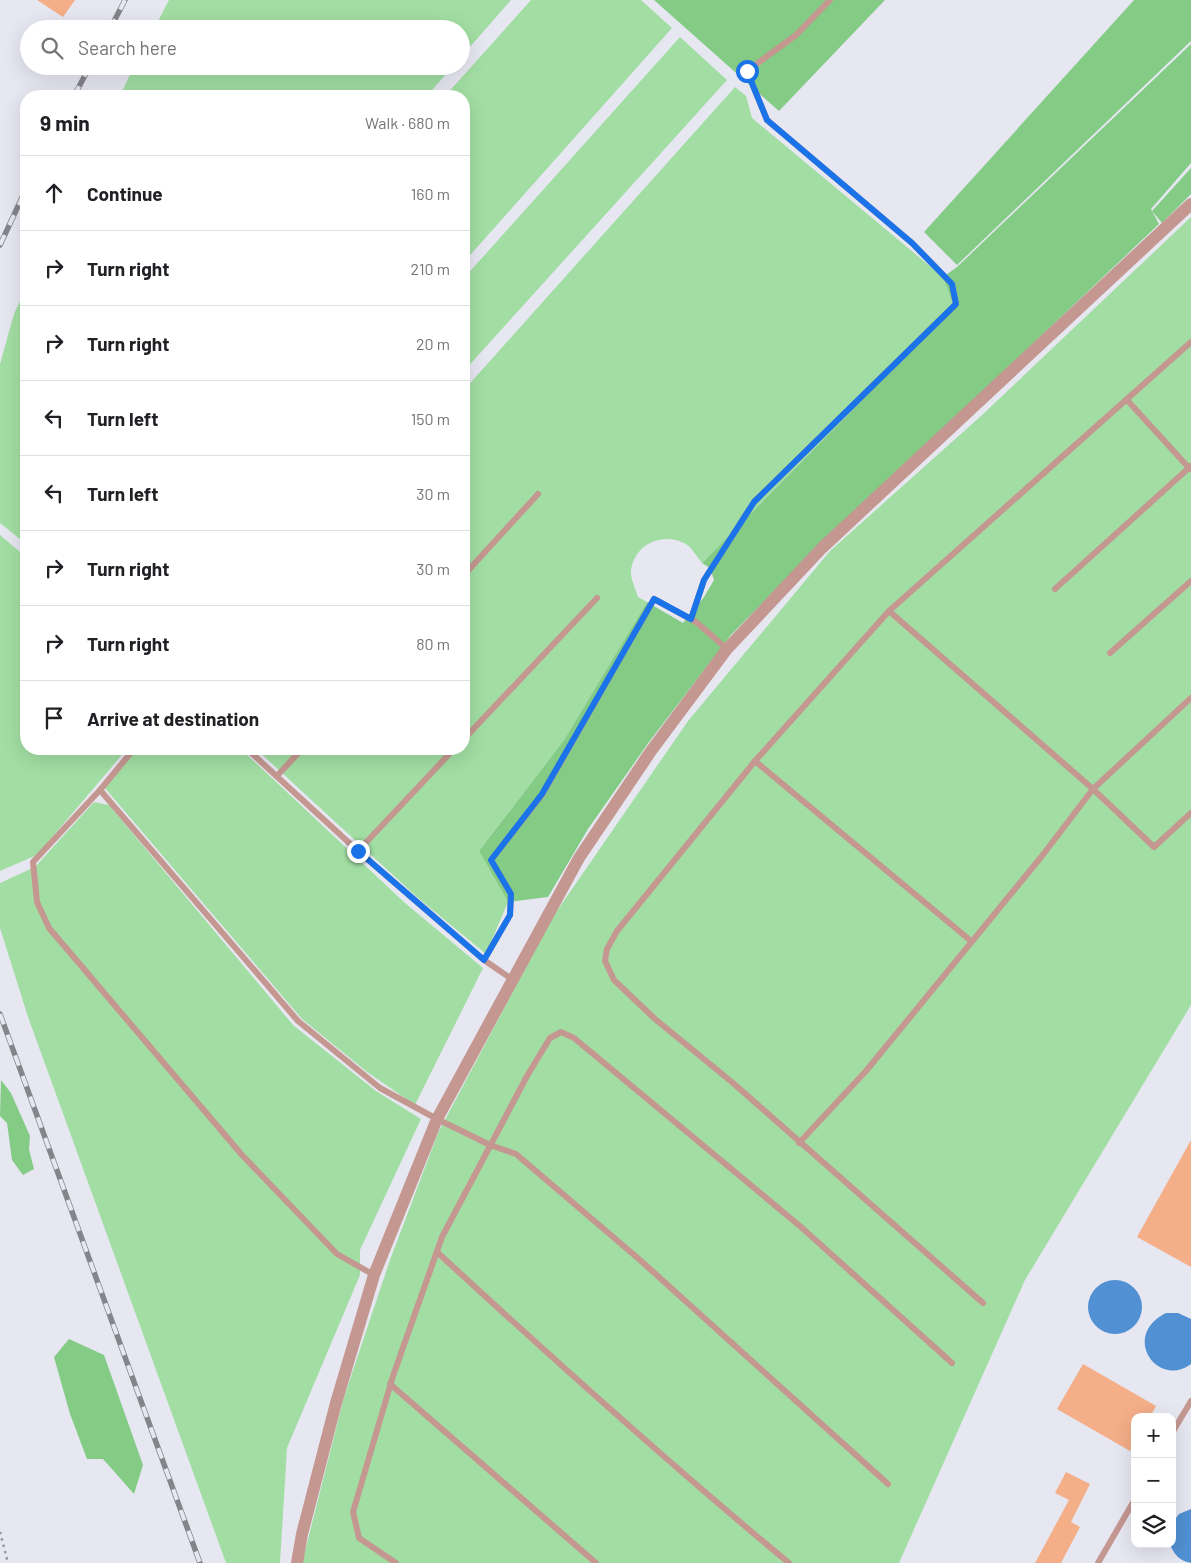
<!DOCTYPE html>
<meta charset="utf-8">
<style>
:root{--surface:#fff;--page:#f2f2f2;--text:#202124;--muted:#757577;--line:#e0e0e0}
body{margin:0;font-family:Barlow,sans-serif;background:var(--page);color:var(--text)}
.controls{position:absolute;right:15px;bottom:15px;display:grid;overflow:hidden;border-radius:10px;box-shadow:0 5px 20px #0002}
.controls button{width:45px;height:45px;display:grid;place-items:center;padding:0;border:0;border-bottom:1px solid var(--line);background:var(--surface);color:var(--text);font:25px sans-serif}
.stop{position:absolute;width:15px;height:15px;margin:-11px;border:4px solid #1a73e8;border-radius:50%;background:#fff}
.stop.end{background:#1a73e8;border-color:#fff;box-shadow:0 1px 5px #0008}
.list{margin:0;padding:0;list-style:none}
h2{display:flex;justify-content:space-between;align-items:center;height:65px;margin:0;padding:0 20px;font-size:21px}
h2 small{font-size:16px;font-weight:400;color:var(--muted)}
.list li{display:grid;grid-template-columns:32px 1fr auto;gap:15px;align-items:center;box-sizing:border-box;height:75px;padding:0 20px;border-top:1px solid var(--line)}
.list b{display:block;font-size:19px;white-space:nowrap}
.list em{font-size:16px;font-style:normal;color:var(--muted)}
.icon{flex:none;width:28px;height:28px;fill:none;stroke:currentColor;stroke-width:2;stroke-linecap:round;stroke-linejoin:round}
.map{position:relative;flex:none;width:1191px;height:1563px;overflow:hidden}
.search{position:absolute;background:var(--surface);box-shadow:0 5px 20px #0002;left:20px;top:20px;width:450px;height:55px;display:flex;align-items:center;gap:12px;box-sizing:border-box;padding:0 18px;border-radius:28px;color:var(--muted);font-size:19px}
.panel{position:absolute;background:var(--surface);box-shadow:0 5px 20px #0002;left:20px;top:90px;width:450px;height:665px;border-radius:20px}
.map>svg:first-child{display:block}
</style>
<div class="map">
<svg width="1191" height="1563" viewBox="0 0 1191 1563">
<rect width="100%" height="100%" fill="#e7e7f2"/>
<!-- green -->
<g fill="#a2dea3">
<path d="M169,0H511L461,57V29H154Z"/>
<path d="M531,0H641L672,28L464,262V96H445Z"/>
<path d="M680,37L727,80L464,371V278Z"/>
<path d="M134,66H453L427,96H120Z"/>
<path d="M735,87L746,96L752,118L943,277L954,307L702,563C697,557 691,546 684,543C661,532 634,545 631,571C630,578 636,590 638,597L647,602L564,740L479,851L508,902L486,954L418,898L256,749H464V390Z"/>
<path d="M1191,217V1005L1025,1280L899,1563H302L344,1397L390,1260L438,1133L552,918L688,721L830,551L981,416Z"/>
<path d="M26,288V544L0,523V364L14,314Z"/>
<path d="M0,535L26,557V749H127L37,855L0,871Z"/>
<path d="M137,749H241L405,903L483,968L415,1105L367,1072L302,1019L104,787Z"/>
<path d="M94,802L109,805L293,1025L376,1091L421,1119L360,1250V1275L287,1448L280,1563H226L28,1017L0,928V883L35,867Z"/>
</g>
<!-- forest -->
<g fill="#84cc86">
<path d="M654,0H885L779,111Z"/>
<path d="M1134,0H1191V41L957,265L924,232Z"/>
<path d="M1191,44V163L1151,209L1159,224L799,566L731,635L649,742L588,829L548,897L508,902L479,851L564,740L647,602L683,623L704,597L714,580L710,568L702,563L954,307L943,277L957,267Z"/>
<path d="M1191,168V194L1162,223L1152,211Z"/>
<path d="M1,1080L11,1093L30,1136L29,1149L34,1169L23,1175L12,1160L7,1123L0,1116Z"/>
<path d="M69,1339L104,1355L143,1465L134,1494L103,1459H87L70,1414L54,1357Z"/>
</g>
<!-- water -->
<g fill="#5090d3">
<circle cx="1115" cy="1307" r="27"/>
<path d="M1166,1313H1178L1191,1319V1364C1158,1389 1120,1336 1166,1313Z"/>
<path d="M1191,1509V1563C1180,1561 1174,1555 1170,1544H1172L1173,1522L1179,1514Z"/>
</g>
<!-- building -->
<g fill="#f4ae88">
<path d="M37,0H75L63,17Z"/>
<path d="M1191,1140V1267L1137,1237Z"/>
<path d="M1083,1364L1156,1406L1150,1417H1135V1443L1130,1451L1057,1409Z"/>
<path d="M1066,1472L1090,1484L1071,1522L1080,1527L1061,1563H1035L1069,1500L1055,1493Z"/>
</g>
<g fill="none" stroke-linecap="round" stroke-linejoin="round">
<!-- path -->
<path stroke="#96969d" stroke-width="2.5" stroke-dasharray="2.5 4" stroke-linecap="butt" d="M0,1532L8,1563"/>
<!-- lane -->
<g stroke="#c49791" stroke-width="6">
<path d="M1127,400L1190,469"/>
<path d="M464,575L538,494"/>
<path d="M1055,589L1191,466"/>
<path d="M889,611L1093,789L1154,847L1191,813"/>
<path d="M691,619L704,580L754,502L956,304L952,284L912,243L767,120L747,71L796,35L830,0"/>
<path d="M1110,653L1191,581"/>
<path d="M464,739L597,598"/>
<path d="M134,749L100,790L33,862L37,902L49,928L242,1155L337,1254L374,1275"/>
<path d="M247,749L358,851L484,960L513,980"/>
<path d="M755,761L971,941"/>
<path d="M277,776L302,749"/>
<path d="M100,790L298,1021L380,1088L437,1119L490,1145L516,1154L640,1260L888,1484"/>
<path d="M358,851L454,749"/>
<path d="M484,960L510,915L511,894L491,860L542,795L654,599L696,622L727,649"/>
<path d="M799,1143L866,1071L1042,856L1093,789L1191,698"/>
<path d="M437,1252C552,1358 668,1463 789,1563"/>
<path d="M983,1303L733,1083L655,1019L614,980L605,961L607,949L617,931L755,761L889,611L1191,342"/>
<path d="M390,1384L596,1563"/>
<path d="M1172,1433L1191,1401"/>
<path d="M396,1563L359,1538L353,1512L393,1376L442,1237L527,1076L550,1038L561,1032L574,1038L801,1227L952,1363"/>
<path d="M1098,1563L1135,1499"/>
</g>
<!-- street -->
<path stroke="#c49791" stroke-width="12" d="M297,1563L302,1534L336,1403L374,1275L437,1119L579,858L651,751L727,649L822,548L1191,204"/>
<!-- rail casing -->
<g stroke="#84848b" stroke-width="5.5">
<g id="rail">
<path d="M110,29L125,0"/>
<path d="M74,96L90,66"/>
<path d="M0,245L26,189"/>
<path d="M0,1014L200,1563"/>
</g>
</g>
<!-- rail -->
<use href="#rail" stroke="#e7e7f2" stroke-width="4" stroke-dasharray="11" stroke-linecap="butt"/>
</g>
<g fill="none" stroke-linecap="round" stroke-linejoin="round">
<!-- route -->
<path stroke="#1a73e8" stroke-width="6" d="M358,851L484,960L510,915L511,894L491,860L542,794L654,599L691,619L704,580L754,502L956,304L952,284L912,243L767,120L747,71"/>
</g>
</svg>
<div class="controls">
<button>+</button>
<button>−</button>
<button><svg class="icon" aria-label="layers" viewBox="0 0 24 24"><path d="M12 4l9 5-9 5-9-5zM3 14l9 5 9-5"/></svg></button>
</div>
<div class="stop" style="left:747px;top:71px"></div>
<div class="stop end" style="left:358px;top:851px"></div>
<div class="search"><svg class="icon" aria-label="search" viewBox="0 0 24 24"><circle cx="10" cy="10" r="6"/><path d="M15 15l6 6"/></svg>Search here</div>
<section class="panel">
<h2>9 min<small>Walk · 680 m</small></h2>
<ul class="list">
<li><svg class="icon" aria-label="ahead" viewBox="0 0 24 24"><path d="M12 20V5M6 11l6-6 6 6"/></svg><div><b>Continue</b></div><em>160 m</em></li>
<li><svg class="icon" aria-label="right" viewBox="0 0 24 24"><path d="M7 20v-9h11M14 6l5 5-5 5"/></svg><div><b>Turn right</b></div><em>210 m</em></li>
<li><svg class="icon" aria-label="right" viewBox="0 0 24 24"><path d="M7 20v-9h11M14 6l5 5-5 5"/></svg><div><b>Turn right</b></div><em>20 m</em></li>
<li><svg class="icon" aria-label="left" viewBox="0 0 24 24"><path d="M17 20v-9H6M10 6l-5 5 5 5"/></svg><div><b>Turn left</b></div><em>150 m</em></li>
<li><svg class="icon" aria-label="left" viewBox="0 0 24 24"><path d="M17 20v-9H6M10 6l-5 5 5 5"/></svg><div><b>Turn left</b></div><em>30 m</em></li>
<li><svg class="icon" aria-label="right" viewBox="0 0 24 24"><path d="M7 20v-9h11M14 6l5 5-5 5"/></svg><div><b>Turn right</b></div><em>30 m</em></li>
<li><svg class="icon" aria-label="right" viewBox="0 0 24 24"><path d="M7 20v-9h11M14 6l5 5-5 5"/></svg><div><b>Turn right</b></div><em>80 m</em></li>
<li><svg class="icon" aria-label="arrive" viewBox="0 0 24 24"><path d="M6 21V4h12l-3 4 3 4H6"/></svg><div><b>Arrive at destination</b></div></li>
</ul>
</section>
</div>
